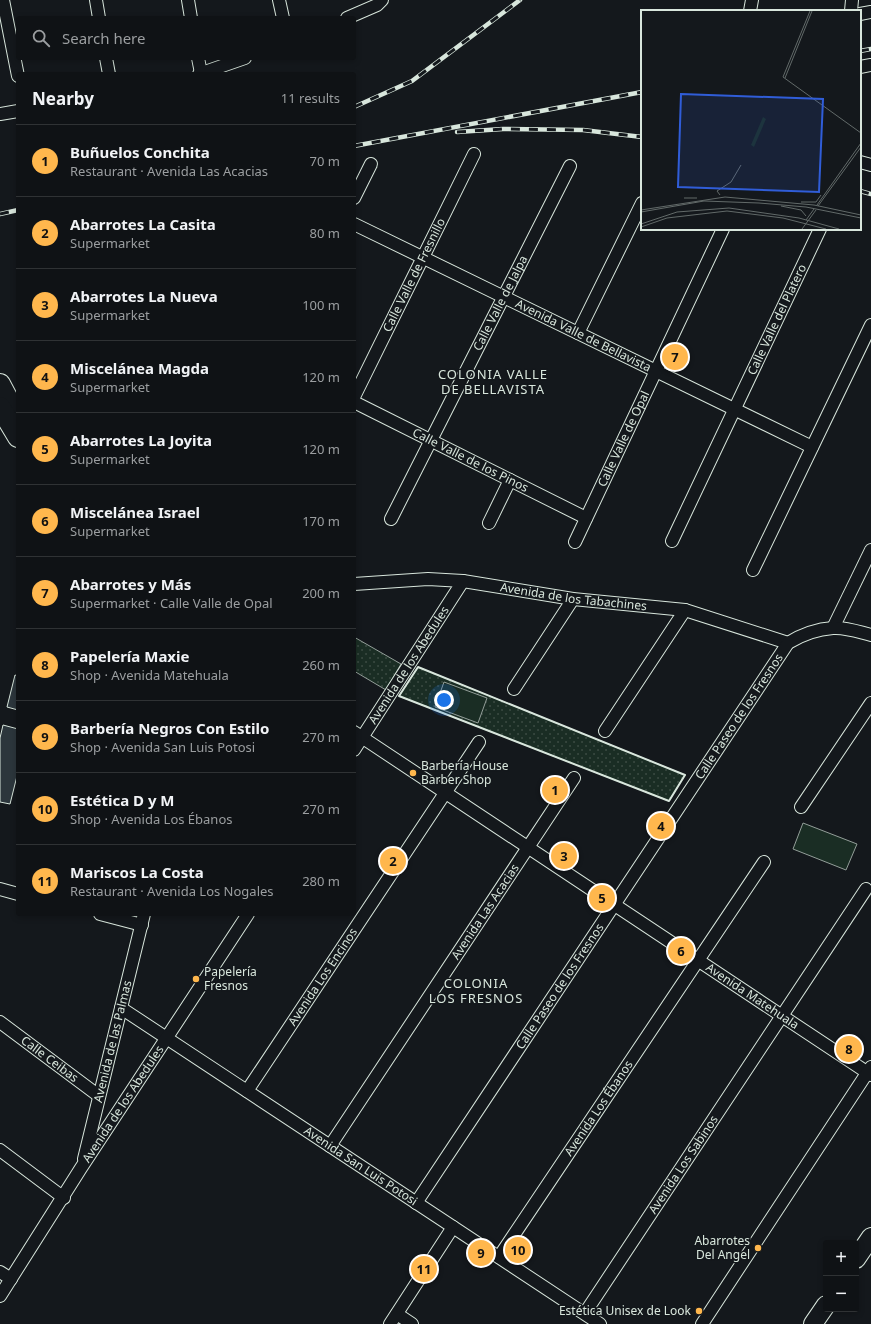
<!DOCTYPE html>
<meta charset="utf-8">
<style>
:root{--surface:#0f1215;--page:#1d2022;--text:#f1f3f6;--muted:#9b9ea0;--line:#2f3234;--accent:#ffb74d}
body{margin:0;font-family:"Noto Sans",sans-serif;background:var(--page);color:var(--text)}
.controls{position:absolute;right:12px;bottom:12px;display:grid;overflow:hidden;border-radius:4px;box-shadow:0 2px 6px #0003}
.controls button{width:36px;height:36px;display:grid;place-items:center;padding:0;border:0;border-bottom:1px solid var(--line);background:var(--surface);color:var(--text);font:20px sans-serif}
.you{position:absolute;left:444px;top:700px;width:14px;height:14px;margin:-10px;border:3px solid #fff;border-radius:50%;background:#1a73e8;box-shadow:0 0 0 6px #1a73e833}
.badge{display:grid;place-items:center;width:26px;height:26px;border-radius:50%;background:var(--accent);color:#111;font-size:13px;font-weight:700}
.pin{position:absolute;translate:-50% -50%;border:2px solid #fff;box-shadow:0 1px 4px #0006}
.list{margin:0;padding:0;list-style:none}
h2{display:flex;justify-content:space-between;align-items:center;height:52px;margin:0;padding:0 16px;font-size:17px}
h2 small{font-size:13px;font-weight:400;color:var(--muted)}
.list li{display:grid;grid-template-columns:26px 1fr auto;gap:12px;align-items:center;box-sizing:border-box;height:72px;padding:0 16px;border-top:1px solid var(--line)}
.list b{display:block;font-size:15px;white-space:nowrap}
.list p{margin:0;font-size:13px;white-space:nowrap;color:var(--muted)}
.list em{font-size:13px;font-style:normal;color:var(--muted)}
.icon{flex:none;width:22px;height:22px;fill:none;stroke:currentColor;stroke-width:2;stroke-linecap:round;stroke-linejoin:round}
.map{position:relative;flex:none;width:871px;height:1324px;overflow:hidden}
.search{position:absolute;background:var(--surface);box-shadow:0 2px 6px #0003;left:16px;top:16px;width:340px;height:44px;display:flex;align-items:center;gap:10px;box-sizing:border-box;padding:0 14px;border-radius:4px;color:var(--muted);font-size:15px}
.panel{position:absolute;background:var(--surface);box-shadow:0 2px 6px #0003;left:16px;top:72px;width:340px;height:844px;border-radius:4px}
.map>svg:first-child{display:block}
</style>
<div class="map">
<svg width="871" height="1324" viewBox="0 0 871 1324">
<defs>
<pattern id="grass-dots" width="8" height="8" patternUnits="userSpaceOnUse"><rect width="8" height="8" fill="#1a2d24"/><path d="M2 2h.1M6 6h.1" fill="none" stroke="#3b4b43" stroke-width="1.8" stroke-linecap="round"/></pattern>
</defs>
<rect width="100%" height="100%" fill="#14181c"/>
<!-- grass -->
<g fill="url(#grass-dots)" stroke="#939e99">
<path d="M354,637L401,664L386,690L354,671Z"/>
<path d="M418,667L685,775L669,801L399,696Z"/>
</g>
<!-- garden -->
<g fill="#1a2d24" stroke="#939e99">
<path d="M444,682L487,698L478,723L435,707Z"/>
<path d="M803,823L857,844L846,870L793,849Z"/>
</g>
<!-- building -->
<g fill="#2c363c" stroke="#d8e6dc">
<path d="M15,675L18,676V710L7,707Z"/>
<path d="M3,725L18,729V772L10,804L0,802V738Z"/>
</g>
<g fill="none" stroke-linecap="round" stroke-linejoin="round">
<!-- street casing -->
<g stroke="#d8e6dc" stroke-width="14">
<g id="street">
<path d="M3,0L18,76"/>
<path d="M96,0L99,18"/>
<path d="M188,0L191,18"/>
<path d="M279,0L283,18"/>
<path d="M750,11L752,0"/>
<path d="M851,11L852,0"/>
<path d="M860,14L871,12"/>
<path d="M347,18L377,5L382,0"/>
<path d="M106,58L109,74"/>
<path d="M198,58L201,73"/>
<path d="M860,67L871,65"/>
<path d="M199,74L245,58"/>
<path d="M0,114L18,111"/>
<path d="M860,162L871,165"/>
<path d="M354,198L371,164"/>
<path id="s1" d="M354,224L812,447"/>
<path d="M578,333L642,203"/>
<path id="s2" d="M354,397L474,154"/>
<path id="s3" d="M354,402L586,518"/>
<path id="s4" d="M391,519L570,166"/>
<path d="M489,523L510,480"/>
<path id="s5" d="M672,541L820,229"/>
<path id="s6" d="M575,542L723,229"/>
<path d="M753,570L871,325"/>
<path id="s7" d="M354,584L428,579L463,581L573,599L685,610L788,643"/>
<path d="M833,628L871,550"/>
<path d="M514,689L573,599"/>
<path d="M605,731L685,610"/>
<path id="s8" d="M354,732L871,1075"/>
<path id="s9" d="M354,750L463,581"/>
<path d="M801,807L871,703"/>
<path d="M0,889L18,894"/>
<path d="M100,914L142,925"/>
<path id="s10" d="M121,1008L600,1324"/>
<path id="s11" d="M0,1022L99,1096"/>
<path id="s12" d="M247,1091L479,742"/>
<path id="s13" d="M330,1146L574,778"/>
<path d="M0,1150L64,1198"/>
<path id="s14" d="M84,1159L144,914"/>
<path id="s15" d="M416,1203L788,643C801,635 818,629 833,628C846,627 859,632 871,635"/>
<path id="s16" d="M499,1257L764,862"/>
<path d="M0,1272L11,1279"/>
<path id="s17" d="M0,1296L81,1168L248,914"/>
<path id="s18" d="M585,1313L866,889"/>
<path d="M397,1314L412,1324"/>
<path d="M390,1324L453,1227"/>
<path d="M702,1324L871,1067"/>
</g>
</g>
<!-- secondary casing -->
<g stroke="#d8e6dc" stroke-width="20">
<g id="secondary">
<path d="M856,1259L871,1237"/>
<path d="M813,1324L826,1305"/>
</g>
</g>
<!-- primary casing -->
<g stroke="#d8e6dc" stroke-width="22">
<g id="primary">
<path d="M0,384L18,418"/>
<path d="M0,407L18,437"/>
</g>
</g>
<!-- street -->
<use href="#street" stroke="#14181c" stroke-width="12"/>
<!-- secondary -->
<use href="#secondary" stroke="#14181c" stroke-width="18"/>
<!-- primary -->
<use href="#primary" stroke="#14181c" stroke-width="20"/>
<!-- rail casing -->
<g stroke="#d8e6dc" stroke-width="4.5">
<g id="rail">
<path d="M860,51L871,49"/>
<path d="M354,107L412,81L520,0"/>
<path d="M457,132L503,129L583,130L642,137"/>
<path d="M354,146L642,92"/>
<path d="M860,191L871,194"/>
<path d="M0,214L18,210"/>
</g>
</g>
<!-- rail -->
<use href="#rail" stroke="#14181c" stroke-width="3" stroke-dasharray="9" stroke-linecap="butt"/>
<!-- wall -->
<path stroke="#d8e6dc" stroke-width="2" d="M418,667L685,775L669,801L399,696Z"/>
</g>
<!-- markers -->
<g fill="#ffb74d" stroke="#14181c" stroke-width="1.5">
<circle cx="413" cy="773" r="4"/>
<circle cx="196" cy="979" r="4"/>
<circle cx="758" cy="1248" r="4"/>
<circle cx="699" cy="1311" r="4"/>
</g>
<g text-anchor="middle" stroke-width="3" stroke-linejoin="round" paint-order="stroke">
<!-- street labels -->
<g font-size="12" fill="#d8e6dc" stroke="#14181c">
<text dy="4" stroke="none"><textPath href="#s2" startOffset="136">Calle Valle de Fresnillo</textPath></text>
<text dy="4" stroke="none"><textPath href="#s4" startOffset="242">Calle Valle de Jalpa</textPath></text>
<text dy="4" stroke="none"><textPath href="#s5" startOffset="245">Calle Valle del Platero</textPath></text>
<text dy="4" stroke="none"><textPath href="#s1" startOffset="255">Avenida Valle de Bellavista</textPath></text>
<text dy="4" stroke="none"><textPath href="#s6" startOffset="114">Calle Valle de Opal</textPath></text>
<text dy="4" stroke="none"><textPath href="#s3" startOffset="130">Calle Valle de los Pinos</textPath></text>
<text dy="4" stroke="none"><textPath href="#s7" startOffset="221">Avenida de los Tabachines</textPath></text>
<text dy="4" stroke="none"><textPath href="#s9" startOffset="101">Avenida de los Abedules</textPath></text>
<text dy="4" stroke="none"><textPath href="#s15" startOffset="584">Calle Paseo de los Fresnos</textPath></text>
<text dy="4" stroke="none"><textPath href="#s13" startOffset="281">Avenida Las Acacias</textPath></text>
<text dy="4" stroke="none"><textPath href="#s12" startOffset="137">Avenida Los Encinos</textPath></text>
<text dy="4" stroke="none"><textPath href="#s15" startOffset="260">Calle Paseo de los Fresnos</textPath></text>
<text dy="4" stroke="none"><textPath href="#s8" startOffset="478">Avenida Matehuala</textPath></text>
<text dy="4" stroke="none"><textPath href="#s14" startOffset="121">Avenida de las Palmas</textPath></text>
<text dy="4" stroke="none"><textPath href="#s11" startOffset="62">Calle Ceibas</textPath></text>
<text dy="4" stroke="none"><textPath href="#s17" startOffset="228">Avenida de los Abedules</textPath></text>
<text dy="4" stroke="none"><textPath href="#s16" startOffset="179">Avenida Los Ébanos</textPath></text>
<text dy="4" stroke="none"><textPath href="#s18" startOffset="178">Avenida Los Sabinos</textPath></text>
<text dy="4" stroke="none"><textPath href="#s10" startOffset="287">Avenida San Luis Potosi</textPath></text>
</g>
<!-- poi labels -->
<g font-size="12" fill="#d8e6dc" stroke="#14181c" text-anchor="start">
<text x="421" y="770">Barbería House<tspan x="421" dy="14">Barber Shop</tspan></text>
<text x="204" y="976">Papelería<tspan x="204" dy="14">Fresnos</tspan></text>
<text x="750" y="1245" text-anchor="end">Abarrotes<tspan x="750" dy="14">Del Angel</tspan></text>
<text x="691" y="1315" text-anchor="end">Estética Unisex de Look</text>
</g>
<!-- neighbourhood labels -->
<g font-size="13" letter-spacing="1" fill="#d8e6dc" stroke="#14181c">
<text x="493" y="379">COLONIA VALLE<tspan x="493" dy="15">DE BELLAVISTA</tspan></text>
<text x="476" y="988">COLONIA<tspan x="476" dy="15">LOS FRESNOS</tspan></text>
</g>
</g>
<!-- overview -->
<g transform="translate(641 10)">
<rect width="220" height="220" fill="#14181c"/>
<path d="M122,107L125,109L113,137L110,135Z" fill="#1a2d24"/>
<path fill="none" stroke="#626a69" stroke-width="1" d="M169,1L142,67L220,123M144,68L171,1M79,185L76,181L90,172L100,155M43,188H56M160,192H175L180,185M176,195L220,133M140,196L160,200L165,206M177,196L220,137M0,200L84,187L173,195L220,205M0,202L63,191L118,193L165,197L220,208M165,210L173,199M0,214L36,202L88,198L158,208L198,219M0,217L26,208L86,201L142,208L185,219M161,219L175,200"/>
<path fill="#305dd8" fill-opacity="0.15" stroke="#305dd8" stroke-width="2" d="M40,84L182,89L178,182L37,177Z"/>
<rect width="220" height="220" fill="none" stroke="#d8e6dc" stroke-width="2"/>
</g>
</svg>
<div class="controls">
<button>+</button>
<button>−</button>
</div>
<div class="you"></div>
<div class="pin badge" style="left:555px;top:790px">1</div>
<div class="pin badge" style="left:393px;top:861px">2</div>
<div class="pin badge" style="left:564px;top:856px">3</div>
<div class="pin badge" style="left:661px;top:826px">4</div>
<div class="pin badge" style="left:602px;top:898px">5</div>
<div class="pin badge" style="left:681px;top:951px">6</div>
<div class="pin badge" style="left:675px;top:357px">7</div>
<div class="pin badge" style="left:849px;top:1049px">8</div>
<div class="pin badge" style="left:481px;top:1253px">9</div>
<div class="pin badge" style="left:518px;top:1250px">10</div>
<div class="pin badge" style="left:424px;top:1269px">11</div>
<div class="search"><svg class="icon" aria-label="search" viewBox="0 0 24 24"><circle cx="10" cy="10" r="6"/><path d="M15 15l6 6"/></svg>Search here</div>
<section class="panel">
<h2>Nearby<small>11 results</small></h2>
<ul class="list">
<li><span class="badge">1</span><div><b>Buñuelos Conchita</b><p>Restaurant · Avenida Las Acacias</p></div><em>70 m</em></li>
<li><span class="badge">2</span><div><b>Abarrotes La Casita</b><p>Supermarket</p></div><em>80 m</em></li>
<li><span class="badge">3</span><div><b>Abarrotes La Nueva</b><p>Supermarket</p></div><em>100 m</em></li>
<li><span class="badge">4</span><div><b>Miscelánea Magda</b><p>Supermarket</p></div><em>120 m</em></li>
<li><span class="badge">5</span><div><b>Abarrotes La Joyita</b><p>Supermarket</p></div><em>120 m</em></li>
<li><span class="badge">6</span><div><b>Miscelánea Israel</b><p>Supermarket</p></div><em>170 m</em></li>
<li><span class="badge">7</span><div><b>Abarrotes y Más</b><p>Supermarket · Calle Valle de Opal</p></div><em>200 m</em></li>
<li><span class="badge">8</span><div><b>Papelería Maxie</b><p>Shop · Avenida Matehuala</p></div><em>260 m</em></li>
<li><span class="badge">9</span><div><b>Barbería Negros Con Estilo</b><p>Shop · Avenida San Luis Potosi</p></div><em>270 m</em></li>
<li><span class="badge">10</span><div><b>Estética D y M</b><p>Shop · Avenida Los Ébanos</p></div><em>270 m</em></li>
<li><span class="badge">11</span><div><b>Mariscos La Costa</b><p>Restaurant · Avenida Los Nogales</p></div><em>280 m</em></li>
</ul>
</section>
</div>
